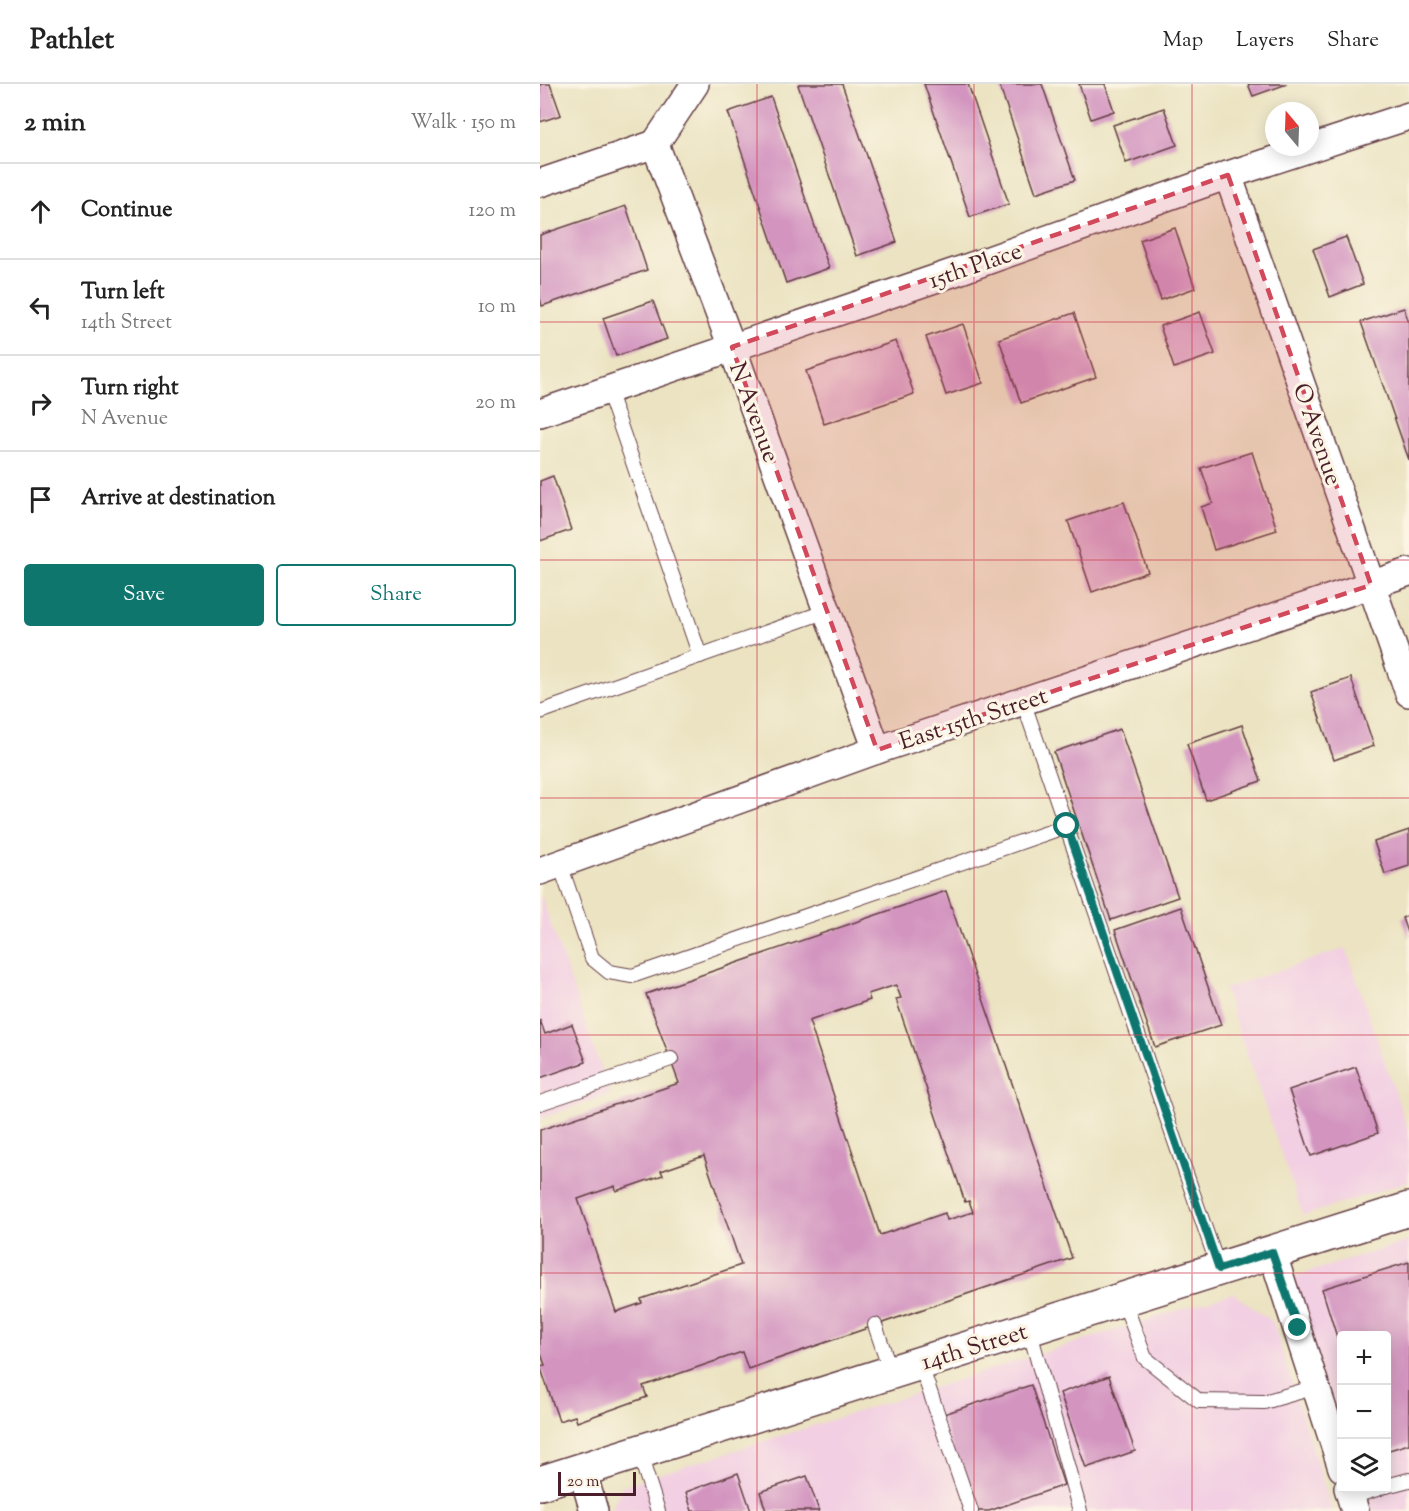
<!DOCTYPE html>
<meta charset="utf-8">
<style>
:root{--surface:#fff;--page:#f2f2f2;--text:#222;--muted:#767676;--line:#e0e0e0;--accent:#0f766e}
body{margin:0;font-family:"Sorts Mill Goudy",serif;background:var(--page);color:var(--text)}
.controls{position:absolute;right:18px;bottom:18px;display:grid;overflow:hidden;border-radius:6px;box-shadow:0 3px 15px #0003}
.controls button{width:54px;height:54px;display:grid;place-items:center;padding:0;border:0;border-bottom:2px solid var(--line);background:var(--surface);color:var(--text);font:30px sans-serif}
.compass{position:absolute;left:725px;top:18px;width:54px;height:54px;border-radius:50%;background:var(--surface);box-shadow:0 3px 15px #0003;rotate:341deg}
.scale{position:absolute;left:18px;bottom:15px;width:78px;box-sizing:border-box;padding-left:6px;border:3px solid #4a1f2b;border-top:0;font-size:16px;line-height:21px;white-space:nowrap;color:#4a1f2b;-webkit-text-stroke:4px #fcf5e5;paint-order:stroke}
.stop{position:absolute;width:18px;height:18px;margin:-14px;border:4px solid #0f766e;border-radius:50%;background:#fff}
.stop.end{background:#0f766e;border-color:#fff;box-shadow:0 2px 6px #0008}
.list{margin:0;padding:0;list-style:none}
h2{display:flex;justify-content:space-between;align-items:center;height:78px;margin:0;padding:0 24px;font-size:26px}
h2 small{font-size:20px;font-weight:400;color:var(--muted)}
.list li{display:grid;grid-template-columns:39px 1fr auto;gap:18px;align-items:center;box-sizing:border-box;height:96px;padding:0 24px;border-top:2px solid var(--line)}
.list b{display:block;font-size:22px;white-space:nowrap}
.list p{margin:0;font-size:20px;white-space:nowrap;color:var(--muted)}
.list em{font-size:20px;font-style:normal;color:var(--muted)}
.actions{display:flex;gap:12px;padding:18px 24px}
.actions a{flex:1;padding:14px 0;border:2px solid var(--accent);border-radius:6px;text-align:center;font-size:21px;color:var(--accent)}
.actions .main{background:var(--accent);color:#fff}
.icon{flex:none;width:33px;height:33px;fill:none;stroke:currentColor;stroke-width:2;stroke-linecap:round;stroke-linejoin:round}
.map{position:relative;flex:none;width:869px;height:1427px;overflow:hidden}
header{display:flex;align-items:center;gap:36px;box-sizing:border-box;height:84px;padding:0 30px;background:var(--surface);border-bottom:2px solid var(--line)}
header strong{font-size:28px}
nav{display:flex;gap:33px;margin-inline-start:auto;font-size:21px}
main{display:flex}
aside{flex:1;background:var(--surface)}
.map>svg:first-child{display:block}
</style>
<header>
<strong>Pathlet</strong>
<nav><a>Map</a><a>Layers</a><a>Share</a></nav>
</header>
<main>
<aside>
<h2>2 min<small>Walk · 150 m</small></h2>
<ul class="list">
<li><svg class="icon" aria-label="ahead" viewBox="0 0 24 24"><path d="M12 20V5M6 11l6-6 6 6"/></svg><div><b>Continue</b></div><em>120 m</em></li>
<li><svg class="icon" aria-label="left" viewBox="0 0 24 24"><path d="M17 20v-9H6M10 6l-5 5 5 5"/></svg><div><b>Turn left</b><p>14th Street</p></div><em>10 m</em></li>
<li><svg class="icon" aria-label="right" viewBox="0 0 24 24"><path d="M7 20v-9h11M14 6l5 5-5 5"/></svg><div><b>Turn right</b><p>N Avenue</p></div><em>20 m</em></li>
<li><svg class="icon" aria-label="arrive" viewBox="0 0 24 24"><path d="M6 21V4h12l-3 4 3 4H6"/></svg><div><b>Arrive at destination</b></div></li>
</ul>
<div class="actions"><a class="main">Save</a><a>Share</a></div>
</aside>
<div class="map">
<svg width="869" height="1427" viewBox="0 0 869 1427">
<rect width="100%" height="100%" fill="#fcf5e5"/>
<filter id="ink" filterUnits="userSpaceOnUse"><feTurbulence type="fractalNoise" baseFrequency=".0167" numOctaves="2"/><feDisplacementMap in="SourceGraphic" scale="12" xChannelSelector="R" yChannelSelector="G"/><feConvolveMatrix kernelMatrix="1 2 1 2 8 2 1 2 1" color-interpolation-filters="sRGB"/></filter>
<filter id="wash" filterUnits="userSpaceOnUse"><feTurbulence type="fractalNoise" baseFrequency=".008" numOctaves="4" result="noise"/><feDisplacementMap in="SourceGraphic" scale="24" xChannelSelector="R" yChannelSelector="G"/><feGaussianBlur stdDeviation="1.35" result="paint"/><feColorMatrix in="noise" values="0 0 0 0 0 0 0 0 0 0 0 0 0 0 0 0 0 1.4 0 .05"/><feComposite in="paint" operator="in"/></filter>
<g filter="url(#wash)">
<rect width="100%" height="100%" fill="#ebe3c1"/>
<!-- built -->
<g fill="#f2cfe2">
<path d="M1,812L70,1010L0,1035V813Z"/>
<path d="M806,864L869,1049V1097L763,1132L684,905Z"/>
<path d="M869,1157V1427H817L810,1405L846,1404V1252H802L801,1378L743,1196Z"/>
<path d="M693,1209L733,1238L792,1427H71L82,1402Z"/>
</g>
<g id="blocks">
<!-- building -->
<g fill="#d394c0" fill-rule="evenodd">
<path d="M0,0H10L21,31L0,38Z"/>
<path d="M260,0H302L357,158L317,172L258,1Z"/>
<path d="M384,0H428L469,120L430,133Z"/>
<path d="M459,0H502L535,96L496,109Z"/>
<path d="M539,0H565L574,27L551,35Z"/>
<path d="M708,0H747L713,12Z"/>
<path d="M231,13L289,184L246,199L188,28Z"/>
<path d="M624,24L637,61L586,79L573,41Z"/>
<path d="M86,122L107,186L2,222L0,214V151Z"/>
<path d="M635,144L655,204L621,216L600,156Z"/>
<path d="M806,153L823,200L790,213L773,165Z"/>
<path d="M113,217L127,255L76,272L63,234Z"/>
<path d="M864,224L869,239V376L821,238Z"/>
<path d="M660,228L675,270L634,284L620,242Z"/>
<path d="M534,229L556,293L481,319L459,255Z"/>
<path d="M423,240L443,299L406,311L386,253Z"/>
<path d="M356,257L374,310L284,340L266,287Z"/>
<path d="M712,368L737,446L674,466L661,423L673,419L661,384Z"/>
<path d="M13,392L31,446L0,457V397Z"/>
<path d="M584,418L608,488L552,508L528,437Z"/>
<path d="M811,594L834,662L794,676L771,608Z"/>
<path d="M702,641L721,697L666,716L647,660Z"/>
<path d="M580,645L638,813L571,836L514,668Z"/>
<path d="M869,746V782L845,790L834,758Z"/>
<path d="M406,807L532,1174L208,1285L202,1268L103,1302L107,1313L37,1338L35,1332L19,1337L0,1282L5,1281L0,1267V1046L139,999L106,910ZM356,901L361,914L356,915L425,1118L429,1117L433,1128L407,1136L405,1129L340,1151L269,937L330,916L328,910ZM164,1072L201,1181L101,1215L102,1219L76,1228L38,1115L75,1102L76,1107L123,1091L121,1087Z"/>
<path d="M641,823L681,941L615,963L575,846Z"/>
<path d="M869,831V854L862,834Z"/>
<path d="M0,936L5,950L32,940L46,978L0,994Z"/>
<path d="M816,983L838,1049L771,1072L749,1006Z"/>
<path d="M869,1178V1360L846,1367V1252H802L801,1266L782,1205Z"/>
<path d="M569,1292L595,1367L546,1384L520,1309Z"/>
<path d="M491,1301L524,1401L449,1427H433L401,1331Z"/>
<path d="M198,1389L211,1427H152L146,1408Z"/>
<path d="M267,1392L279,1427H226L220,1408Z"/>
</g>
</g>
</g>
<g filter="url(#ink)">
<use href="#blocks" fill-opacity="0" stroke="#623c42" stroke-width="1.5"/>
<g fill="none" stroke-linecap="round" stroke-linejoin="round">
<!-- service casing -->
<g stroke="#623c42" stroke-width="16">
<g id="service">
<path d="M68,306L160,572"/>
<path d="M483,617L679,1185"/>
<path d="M0,628L287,527"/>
<path d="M20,780L52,874L69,888L92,892L527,742"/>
<path d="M0,1019L131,975"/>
<path d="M583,1215L605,1274L659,1317L724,1318L776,1303"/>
<path d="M335,1241L351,1288"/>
<path d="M489,1245L540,1427"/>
<path d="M380,1279L431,1427"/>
<path d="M99,1368L118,1427"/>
<path d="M846,1402L869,1396"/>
<path d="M811,1413L840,1404"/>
</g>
</g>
<!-- minor casing -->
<g stroke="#623c42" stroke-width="30">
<g id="minor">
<path d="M155,0L115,60L192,263L337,666"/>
<path d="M688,91L869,609"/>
<path d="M0,99L115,60"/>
<path d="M0,329L418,187L688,91L869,32"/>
<path d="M0,787L337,666L869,488"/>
<path d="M732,1168L802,1384"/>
<path d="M42,1386L54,1427"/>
<path d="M808,1404L815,1427"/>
</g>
</g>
<!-- secondary casing -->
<g stroke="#623c42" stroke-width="36">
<path id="secondary" d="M0,1399L869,1125"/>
</g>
<!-- service -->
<use href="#service" stroke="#fff" stroke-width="14"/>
<!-- minor -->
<use href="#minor" stroke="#fff" stroke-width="27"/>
<!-- secondary -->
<use href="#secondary" stroke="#fff" stroke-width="33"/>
</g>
</g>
<g fill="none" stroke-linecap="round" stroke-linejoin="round" filter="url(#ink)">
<!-- route -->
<path stroke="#0f766e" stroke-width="8" d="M527,742L679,1185L732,1168L758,1244"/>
</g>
<!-- marked area -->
<path fill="#d1495b" fill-opacity="0.2" stroke="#d1495b" stroke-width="4.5" stroke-dasharray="12 8" stroke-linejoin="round" d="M688,91L831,501L337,666L192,263Z"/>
<!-- grid -->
<path fill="none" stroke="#d1495b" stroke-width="1.5" stroke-opacity="0.55" d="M217,0V1427M434,0V1427M652,0V1427M0,238H869M0,476H869M0,714H869M0,951H869M0,1189H869"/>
<g text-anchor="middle" stroke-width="6" stroke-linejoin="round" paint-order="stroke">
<!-- street labels -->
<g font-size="24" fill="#4a1f2b" stroke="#fcf5e5">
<text transform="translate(435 181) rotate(-19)" y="8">15th Place</text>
<text transform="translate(215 328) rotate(70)" y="8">N Avenue</text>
<text transform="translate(778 350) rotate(71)" y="8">O Avenue</text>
<text transform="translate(433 634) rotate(-18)" y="8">East 15th Street</text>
<text transform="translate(434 1262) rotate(-17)" y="8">14th Street</text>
</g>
</g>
</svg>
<div class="controls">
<button>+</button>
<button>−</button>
<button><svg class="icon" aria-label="layers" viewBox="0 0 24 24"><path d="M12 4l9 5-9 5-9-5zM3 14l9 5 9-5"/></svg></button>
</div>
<svg class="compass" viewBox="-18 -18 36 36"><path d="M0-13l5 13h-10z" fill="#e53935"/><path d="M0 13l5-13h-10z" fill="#767676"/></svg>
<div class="scale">20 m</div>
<div class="stop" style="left:527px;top:742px"></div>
<div class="stop end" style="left:758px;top:1244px"></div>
</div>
</main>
